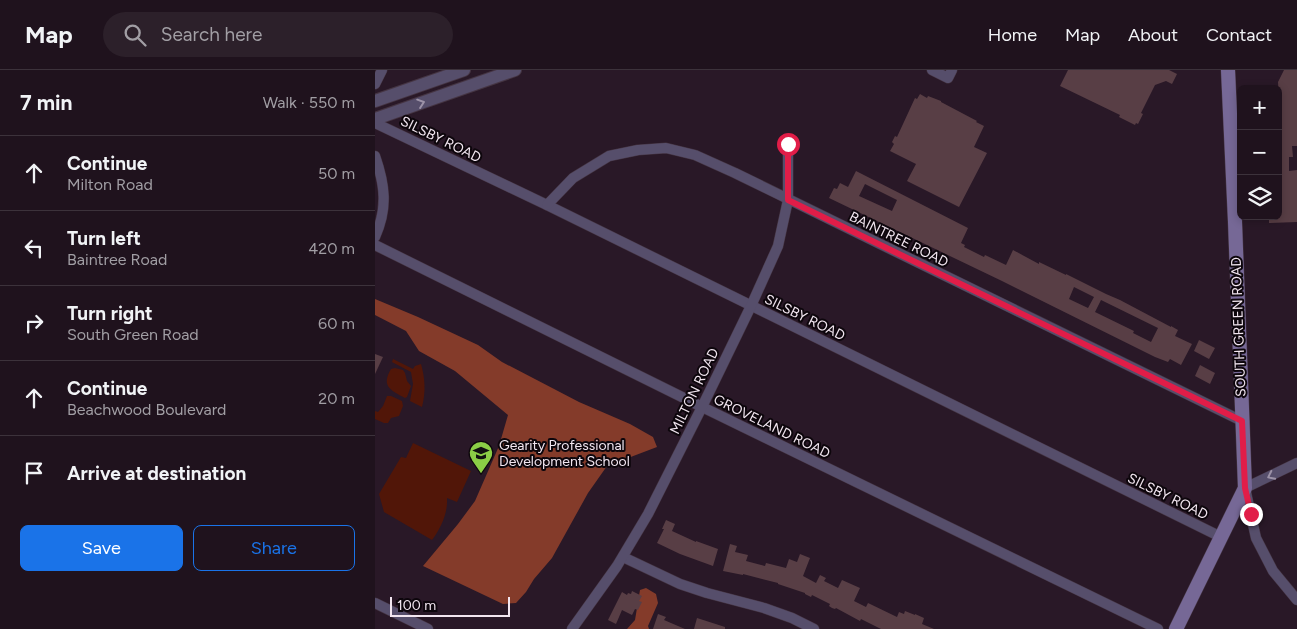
<!DOCTYPE html>
<meta charset="utf-8">
<style>
:root{--surface:#1f121d;--page:#2c202a;--text:#f1f3f6;--muted:#a19ea4;--line:#3c323b;--accent:#1a73e8}
body{margin:0;font-family:Figtree,sans-serif;background:var(--page);color:var(--text)}
.controls{position:absolute;right:15px;top:15px;display:grid;overflow:hidden;border-radius:8px;box-shadow:0 2px 8px #0003}
.controls button{width:45px;height:45px;display:grid;place-items:center;padding:0;border:0;border-bottom:1px solid var(--line);background:var(--surface);color:var(--text);font:25px sans-serif}
.scale{position:absolute;left:15px;bottom:12px;width:120px;box-sizing:border-box;padding-left:5px;border:2px solid #f2e6f0;border-top:0;font-size:14px;line-height:18px;white-space:nowrap;color:#f2e6f0;-webkit-text-stroke:4px #0d060c;paint-order:stroke}
.stop{position:absolute;width:15px;height:15px;margin:-11px;border:4px solid #e11d48;border-radius:50%;background:#fff}
.stop.end{background:#e11d48;border-color:#fff;box-shadow:0 1px 5px #0008}
.list{margin:0;padding:0;list-style:none}
h2{display:flex;justify-content:space-between;align-items:center;height:65px;margin:0;padding:0 20px;font-size:21px}
h2 small{font-size:16px;font-weight:400;color:var(--muted)}
.list li{display:grid;grid-template-columns:32px 1fr auto;gap:15px;align-items:center;box-sizing:border-box;height:75px;padding:0 20px;border-top:1px solid var(--line)}
.list b{display:block;font-size:19px;white-space:nowrap}
.list p{margin:0;font-size:16px;white-space:nowrap;color:var(--muted)}
.list em{font-size:16px;font-style:normal;color:var(--muted)}
.actions{display:flex;gap:10px;padding:15px 20px}
.actions a{flex:1;padding:11px 0;border:1px solid var(--accent);border-radius:8px;text-align:center;font-size:18px;color:var(--accent)}
.actions .main{background:var(--accent);color:#fff}
.icon{flex:none;width:28px;height:28px;fill:none;stroke:currentColor;stroke-width:2;stroke-linecap:round;stroke-linejoin:round}
.map{position:relative;flex:none;width:922px;height:559px;overflow:hidden}
header{display:flex;align-items:center;gap:30px;box-sizing:border-box;height:70px;padding:0 25px;background:var(--surface);border-bottom:1px solid var(--line)}
header strong{font-size:24px}
nav{display:flex;gap:28px;margin-inline-start:auto;font-size:18px}
.search{width:350px;height:45px;background:var(--page);display:flex;align-items:center;gap:12px;box-sizing:border-box;padding:0 18px;border-radius:28px;color:var(--muted);font-size:19px}
main{display:flex}
aside{flex:1;background:var(--surface)}
.map>svg:first-child{display:block}
</style>
<header>
<strong>Map</strong>
<div class="search"><svg class="icon" aria-label="search" viewBox="0 0 24 24"><circle cx="10" cy="10" r="6"/><path d="M15 15l6 6"/></svg>Search here</div>
<nav><a>Home</a><a>Map</a><a>About</a><a>Contact</a></nav>
</header>
<main>
<aside>
<h2>7 min<small>Walk · 550 m</small></h2>
<ul class="list">
<li><svg class="icon" aria-label="ahead" viewBox="0 0 24 24"><path d="M12 20V5M6 11l6-6 6 6"/></svg><div><b>Continue</b><p>Milton Road</p></div><em>50 m</em></li>
<li><svg class="icon" aria-label="left" viewBox="0 0 24 24"><path d="M17 20v-9H6M10 6l-5 5 5 5"/></svg><div><b>Turn left</b><p>Baintree Road</p></div><em>420 m</em></li>
<li><svg class="icon" aria-label="right" viewBox="0 0 24 24"><path d="M7 20v-9h11M14 6l5 5-5 5"/></svg><div><b>Turn right</b><p>South Green Road</p></div><em>60 m</em></li>
<li><svg class="icon" aria-label="ahead" viewBox="0 0 24 24"><path d="M12 20V5M6 11l6-6 6 6"/></svg><div><b>Continue</b><p>Beachwood Boulevard</p></div><em>20 m</em></li>
<li><svg class="icon" aria-label="arrive" viewBox="0 0 24 24"><path d="M6 21V4h12l-3 4 3 4H6"/></svg><div><b>Arrive at destination</b></div></li>
</ul>
<div class="actions"><a class="main">Save</a><a>Share</a></div>
</aside>
<div class="map">
<svg width="922" height="559" viewBox="0 0 922 559">
<rect width="100%" height="100%" fill="#291827"/>
<!-- green -->
<g fill="#511608">
<path d="M18,289L38,299L40,296L46,294C50,308 51,322 47,337L35,331L38,314L36,302L17,292Z"/>
<path d="M20,298L28,300L30,303L32,311L36,316L32,327L30,328C15,320 6,316 16,299Z"/>
<path d="M12,326H16L27,331L28,336L24,346L16,348L13,353H9L0,349V341L3,342L8,336Z"/>
<path d="M38,373L96,401L82,432L72,428C73,443 66,458 57,470L9,442L4,424L26,387L31,388Z"/>
</g>
<!-- forest -->
<g fill="#843b2a">
<path d="M0,229L43,247L103,275L127,292L204,332L255,354L278,367L282,377L232,396L213,423L177,488L159,509L151,522L141,533L128,534L48,496L83,454L100,431L124,376L133,345L80,301L44,281L31,261L0,245Z"/>
<path d="M271,518L281,524L283,533L273,556L274,559H252L260,550L265,520Z"/>
</g>
<!-- building -->
<g fill="#583e45" fill-rule="evenodd">
<path d="M693,0H794L802,4L797,14L791,11L780,15L766,43L768,44L763,54L761,53L760,55L744,47L745,45L685,16Z"/>
<path d="M909,0H922V76H917L918,87H914V101L922,100V152L894,153V146H903V83H907L903,12Z"/>
<path d="M545,24L552,28L553,26L566,31V32L602,51L601,52L609,56L599,77L612,83L584,137L532,111L541,94L515,81L519,74L517,72L520,66L522,67L540,28L542,29Z"/>
<path d="M481,101L593,158L586,173L590,175L589,177L609,187L610,185L631,195L638,180L664,194V192L691,205V204L731,224L745,230L796,257V256L803,260L800,266L817,274L806,295L795,289L793,292L780,287L627,211L454,128L459,118L462,119L465,113L473,117ZM490,114L522,130L517,141L484,126ZM699,217L719,227L713,238L694,229ZM726,230L783,258L776,272L758,263L759,261L720,242Z"/>
<path d="M824,270L840,278L834,289L819,281Z"/>
<path d="M0,284L8,287L0,304Z"/>
<path d="M825,295L840,303L835,314L820,306Z"/>
<path d="M291,450L300,454L297,461L321,472V471L343,479L338,496L305,484L282,473L289,459H287Z"/>
<path d="M355,474L362,476L360,482L373,485L371,491L390,496L391,493L411,498L414,489L422,492L425,484L435,488L428,506L441,513L445,505L451,508L449,511L463,518L467,510L485,518L479,531L491,537L493,533L522,547L524,542L529,544L530,541L540,545V544L549,548L547,554L559,559H506L486,549L485,551L461,538L460,539L457,538L454,536L455,534L437,525L436,527L430,524V523L403,514V513L368,504V505L348,501Z"/>
<path d="M257,521L267,526L264,531L267,532L263,540L260,539L257,545L247,540L241,554L233,550L247,522L252,525L253,523L256,524Z"/>
<path d="M283,544L291,547L289,550L310,559H278Z"/>
<path d="M322,548L350,557V559H319Z"/>
</g>
<g fill="none" stroke-linecap="round" stroke-linejoin="round">
<!-- minor casing -->
<g stroke="#453543" stroke-width="11">
<g id="minor">
<path d="M557,0L573,8L577,0"/>
<path d="M0,14L7,0"/>
<path d="M0,53L172,135L846,467"/>
<path d="M0,86C10,115 13,138 0,167"/>
<path d="M172,135L198,108L234,86L263,80L291,78L320,85L360,103L867,351"/>
<path d="M0,175L317,332L783,559"/>
<path d="M922,393L870,418L881,468L898,501L922,530"/>
<path d="M248,487L305,514L332,523L389,538L417,548L439,559"/>
<path d="M0,533L53,559"/>
<path d="M197,559L242,496L273,444L327,337L376,236L403,176L413,130V74"/>
</g>
</g>
<!-- tertiary casing -->
<g stroke="#453543" stroke-width="14">
<g id="tertiary">
<path d="M0,31L89,0"/>
<path d="M0,49L140,0"/>
</g>
</g>
<!-- secondary casing -->
<g stroke="#453543" stroke-width="15">
<path id="secondary" d="M801,559L870,418L860,152L853,0"/>
</g>
<!-- minor -->
<use href="#minor" stroke="#564e6b" stroke-width="10"/>
<!-- tertiary -->
<use href="#tertiary" stroke="#564e6b" stroke-width="12"/>
<!-- secondary -->
<use href="#secondary" stroke="#766896" stroke-width="14"/>
</g>
<!-- one-way arrows -->
<defs><path id="oneway-chevron" d="M-2-3.5L2.5 0L-2 3.5" fill="none" stroke-width="1.6" stroke-linecap="round" stroke-linejoin="round" transform="scale(1.25)"/></defs>
<g stroke="#9c92a7">
<use href="#oneway-chevron" transform="translate(46 33) rotate(-19)"/>
<use href="#oneway-chevron" transform="translate(896 406) rotate(154)"/>
</g>
<g fill="none" stroke-linecap="round" stroke-linejoin="round">
<!-- route -->
<path stroke="#e11d48" stroke-width="6" d="M413,74V130L867,351L870,418L876,444"/>
</g>
<!-- icons -->
<defs>
<g id="school-pin" transform="scale(1.25)"><path d="M0 17L-7.5 6A9.5 9.5 0 1 1 7.5 6Z" fill="#8bce46" stroke="#0d060c"/><path d="M0-5L7-2L0 1L-7-2ZM-4 1L0 2.5L4 1V4Q0 6-4 4Z" fill="#111"/></g>
</defs>
<g fill-rule="evenodd">
<use href="#school-pin" x="106" y="383"/>
</g>
<g text-anchor="middle" stroke-width="4" stroke-linejoin="round" paint-order="stroke">
<!-- street labels -->
<g font-size="14" fill="#f2e6f0" stroke="#0d060c">
<text transform="translate(66 69) rotate(26)" y="5">SILSBY ROAD</text>
<text transform="translate(524 169) rotate(26)" y="5">BAINTREE ROAD</text>
<text transform="translate(430 247) rotate(26)" y="5">SILSBY ROAD</text>
<text transform="translate(863 257) rotate(-92)" y="5">SOUTH GREEN ROAD</text>
<text transform="translate(319 321) rotate(-64)" y="5">MILTON ROAD</text>
<text transform="translate(397 356) rotate(26)" y="5">GROVELAND ROAD</text>
<text transform="translate(793 426) rotate(26)" y="5">SILSBY ROAD</text>
</g>
<!-- poi labels -->
<g font-size="14" fill="#f2e6f0" stroke="#0d060c" text-anchor="start">
<text x="124" y="380">Gearity Professional<tspan x="124" dy="16">Development School</tspan></text>
</g>
</g>
</svg>
<div class="controls">
<button>+</button>
<button>−</button>
<button><svg class="icon" aria-label="layers" viewBox="0 0 24 24"><path d="M12 4l9 5-9 5-9-5zM3 14l9 5 9-5"/></svg></button>
</div>
<div class="scale">100 m</div>
<div class="stop" style="left:413px;top:74px"></div>
<div class="stop end" style="left:876px;top:444px"></div>
</div>
</main>
